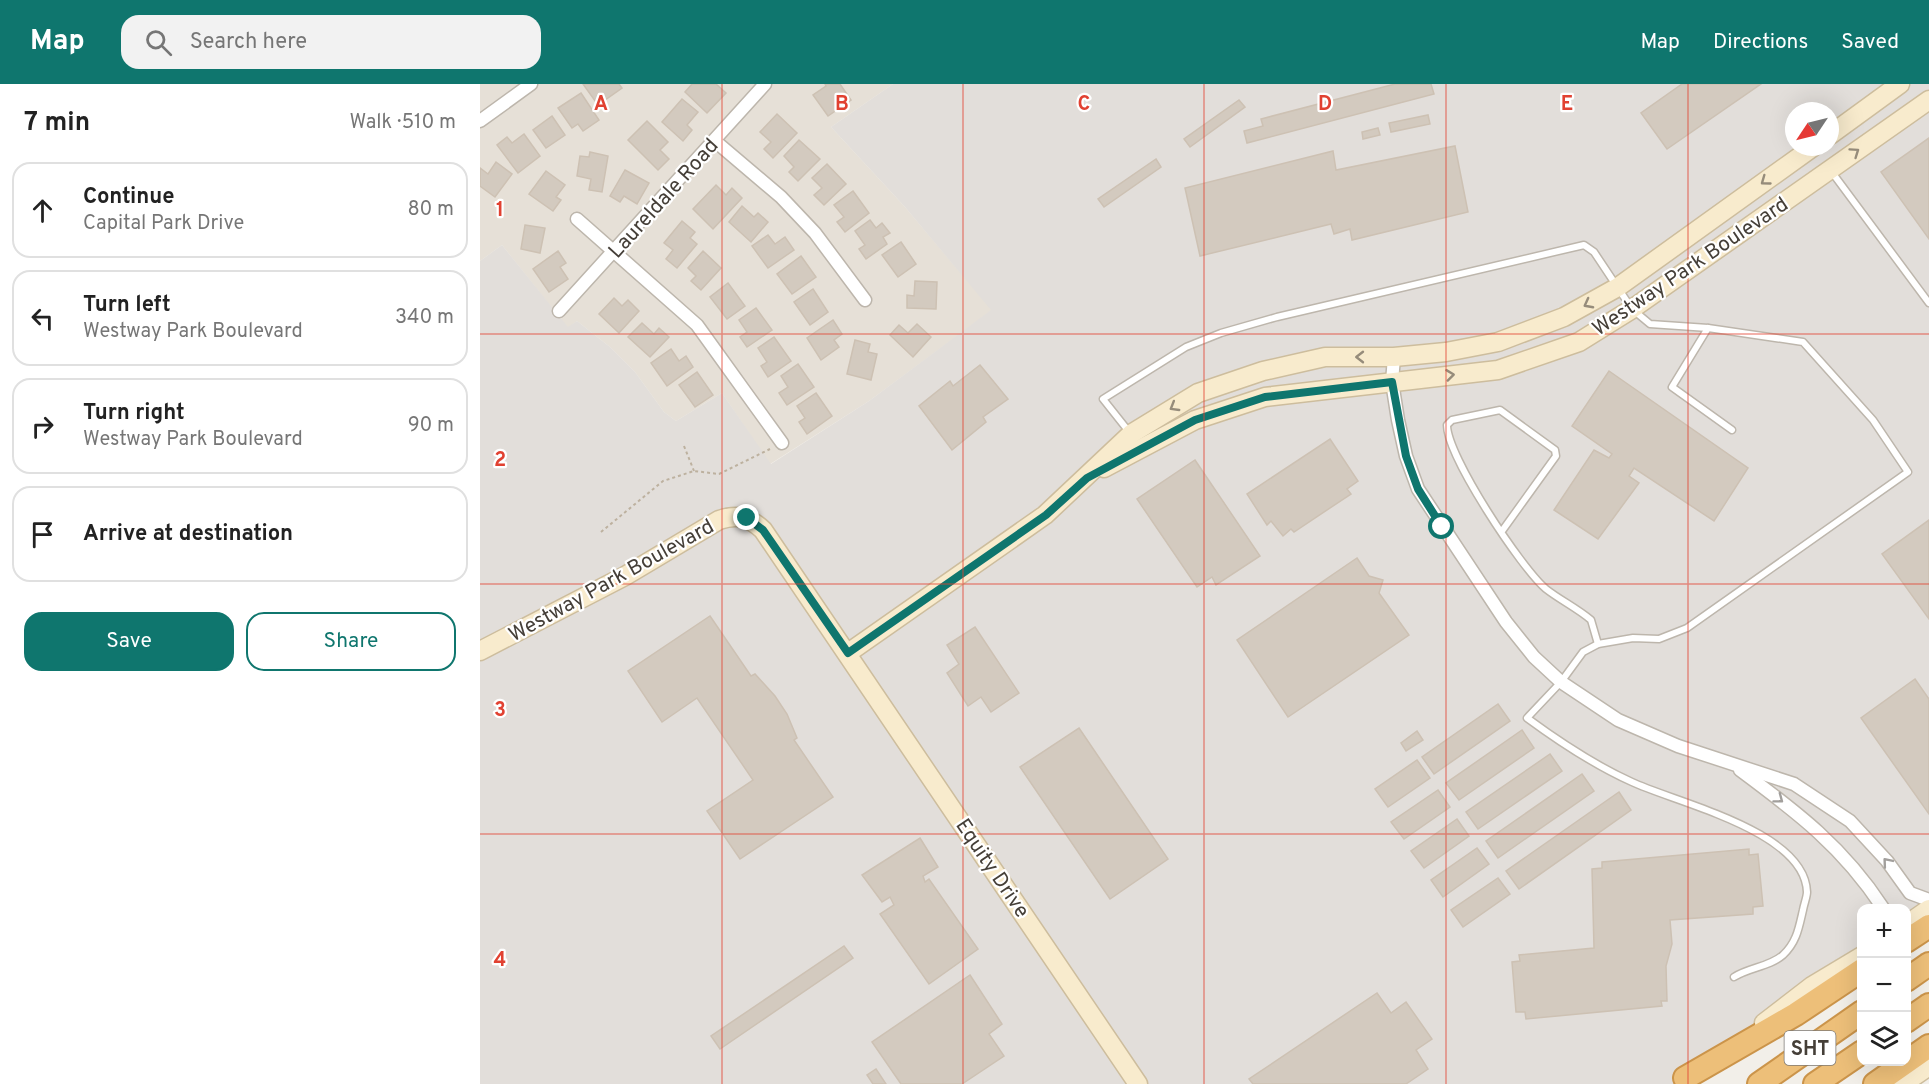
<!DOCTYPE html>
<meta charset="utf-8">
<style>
:root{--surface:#fff;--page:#f2f2f2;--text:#222;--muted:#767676;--line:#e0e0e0;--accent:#0f766e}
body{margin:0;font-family:Overpass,sans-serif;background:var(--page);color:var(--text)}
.controls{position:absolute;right:18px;bottom:18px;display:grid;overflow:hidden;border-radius:12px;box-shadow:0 6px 24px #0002}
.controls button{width:54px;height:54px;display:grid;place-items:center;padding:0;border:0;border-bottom:2px solid var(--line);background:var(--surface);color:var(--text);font:30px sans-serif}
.compass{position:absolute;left:1305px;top:18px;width:54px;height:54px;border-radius:50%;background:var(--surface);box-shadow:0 6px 24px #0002;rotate:235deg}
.stop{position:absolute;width:18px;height:18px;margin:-14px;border:4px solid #0f766e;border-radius:50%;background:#fff}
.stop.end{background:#0f766e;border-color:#fff;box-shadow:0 2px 6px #0008}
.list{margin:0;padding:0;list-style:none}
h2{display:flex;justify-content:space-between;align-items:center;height:78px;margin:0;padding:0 24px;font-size:26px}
h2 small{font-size:20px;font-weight:400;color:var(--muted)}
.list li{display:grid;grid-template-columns:39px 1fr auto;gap:18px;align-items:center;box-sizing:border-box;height:96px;margin:0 12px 12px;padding:0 12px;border:2px solid var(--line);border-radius:18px}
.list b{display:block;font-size:22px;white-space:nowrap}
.list p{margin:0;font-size:20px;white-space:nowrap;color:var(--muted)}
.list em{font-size:20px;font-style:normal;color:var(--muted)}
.actions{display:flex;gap:12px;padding:18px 24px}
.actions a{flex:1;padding:14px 0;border:2px solid var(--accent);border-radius:18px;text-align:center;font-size:21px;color:var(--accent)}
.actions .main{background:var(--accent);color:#fff}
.icon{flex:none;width:33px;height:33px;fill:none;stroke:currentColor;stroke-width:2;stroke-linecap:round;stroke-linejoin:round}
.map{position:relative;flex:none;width:1449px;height:1000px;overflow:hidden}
header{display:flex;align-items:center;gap:36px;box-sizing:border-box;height:84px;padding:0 30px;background:var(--accent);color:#fff}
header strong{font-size:28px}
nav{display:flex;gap:33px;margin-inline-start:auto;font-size:21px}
.search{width:420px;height:54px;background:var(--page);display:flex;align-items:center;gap:15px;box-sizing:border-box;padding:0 21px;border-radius:18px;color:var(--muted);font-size:22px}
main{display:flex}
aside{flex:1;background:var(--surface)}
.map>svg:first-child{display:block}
</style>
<header>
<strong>Map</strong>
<div class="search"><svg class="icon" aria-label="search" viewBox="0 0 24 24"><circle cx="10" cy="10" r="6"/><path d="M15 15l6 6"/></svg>Search here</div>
<nav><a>Map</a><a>Directions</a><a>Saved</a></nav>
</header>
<main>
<aside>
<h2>7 min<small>Walk · 510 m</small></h2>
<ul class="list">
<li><svg class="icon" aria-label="ahead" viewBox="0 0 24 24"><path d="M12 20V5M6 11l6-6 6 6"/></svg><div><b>Continue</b><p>Capital Park Drive</p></div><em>80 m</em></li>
<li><svg class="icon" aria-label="left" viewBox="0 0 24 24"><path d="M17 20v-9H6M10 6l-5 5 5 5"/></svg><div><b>Turn left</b><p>Westway Park Boulevard</p></div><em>340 m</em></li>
<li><svg class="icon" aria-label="right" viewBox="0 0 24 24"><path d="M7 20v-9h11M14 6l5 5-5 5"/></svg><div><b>Turn right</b><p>Westway Park Boulevard</p></div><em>90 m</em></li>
<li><svg class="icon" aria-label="arrive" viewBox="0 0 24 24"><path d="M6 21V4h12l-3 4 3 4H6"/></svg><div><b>Arrive at destination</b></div></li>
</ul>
<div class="actions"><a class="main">Save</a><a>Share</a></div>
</aside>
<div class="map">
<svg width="1449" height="1000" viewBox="0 0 1449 1000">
<rect width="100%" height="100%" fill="#f2efe9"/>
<!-- residential -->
<path fill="#e6e0d7" d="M0,0H413L351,43L425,123L512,226L389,317L290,380L242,309L196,337L184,328L155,288L130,263L97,237L88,244L22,161L0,177Z"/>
<!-- industrial -->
<path fill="#e2deda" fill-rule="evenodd" d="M413,0H1449V825L1427,841L1426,824H1382L1381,872L1196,1000H0V177L22,161L88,243L97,237L130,263L155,288L184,328L196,337L242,309L291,380L389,317L511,226L425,123L351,43ZM1314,27H1350V63H1314Z"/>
<!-- building -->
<g fill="#d3cabf" stroke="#cdc1b3" stroke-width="1.5">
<path d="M103,0H139L142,4L118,21Z"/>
<path d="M212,0H236L246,9L227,29L205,8Z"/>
<path d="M345,0H360L371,16L348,32L333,11L346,2Z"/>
<path d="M915,0H951L954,10L767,59L764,47L783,42L781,35Z"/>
<path d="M1202,0H1281L1187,65L1161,29Z"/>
<path d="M101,9L119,36L103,47L98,40L92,44L78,24Z"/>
<path d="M202,15L218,28L207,41L212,46L203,57L182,38Z"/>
<path d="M759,16L765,23L710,63L704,55Z"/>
<path d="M297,30L317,49L293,74L284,65L291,58L280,48Z"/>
<path d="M948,31L950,40L911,48L909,39Z"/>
<path d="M72,32L85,51L66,64L53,46Z"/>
<path d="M167,37L188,58L180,66L189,75L178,86L148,56Z"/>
<path d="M898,44L900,51L883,55L882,48Z"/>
<path d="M44,50L60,72L38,89L17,61L27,53L32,59Z"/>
<path d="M1449,54V155L1401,88Z"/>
<path d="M319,56L340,75L318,97L309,88L314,83L304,72Z"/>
<path d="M975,62L988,128L872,156L870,145L854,150L851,140L720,172L705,104L853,67L856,86Z"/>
<path d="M110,68L128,72L122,108L109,106L111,95L97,92L100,72L109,73Z"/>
<path d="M676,75L681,83L624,123L618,115Z"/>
<path d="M16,78L32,90L15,113L0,102V84L8,90Z"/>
<path d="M347,80L366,100L344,121L334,111L342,104L332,94Z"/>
<path d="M145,86L169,99L157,120L144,112L140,118L130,112Z"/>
<path d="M66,87L85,101L76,113L81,116L73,127L49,110Z"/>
<path d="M236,101L246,111L252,104L262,114L233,145L213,125Z"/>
<path d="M373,107L389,129L365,148L357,138L364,133L354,121Z"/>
<path d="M262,122L274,133L278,129L288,138L271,158L249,138Z"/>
<path d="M390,136L396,144L402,139L410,149L403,153L407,160L386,175L379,165L385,161L375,147Z"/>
<path d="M202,137L215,148L210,154L217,160L197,184L186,175L193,166L184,159Z"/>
<path d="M45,141L65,144L60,169L41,165Z"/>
<path d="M288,151L295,160L305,153L314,166L288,184L272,162Z"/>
<path d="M421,158L436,180L418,193L402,171Z"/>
<path d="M78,167L86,179L80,183L88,195L69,208L53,185Z"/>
<path d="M223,167L241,184L221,206L211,197L216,192L208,184Z"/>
<path d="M321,172L336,193L312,210L297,190Z"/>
<path d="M435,197L457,198L456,225L427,224V211L434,212Z"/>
<path d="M248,199L265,222L247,235L230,213Z"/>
<path d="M333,205L348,228L330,241L314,218Z"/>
<path d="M134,214L142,222L148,216L159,227L139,249L119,230Z"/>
<path d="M276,224L292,246L267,263L260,253L267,248L259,236Z"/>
<path d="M353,236L362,250L354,256L359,263L341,276L327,254Z"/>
<path d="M162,239L174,250L179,244L189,253L170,273L148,253Z"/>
<path d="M437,240L451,253L433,273L410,251L419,241L428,249Z"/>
<path d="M294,253L311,277L288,293L281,282L287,278L278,264Z"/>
<path d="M375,256L390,260L388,268L397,270L391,296L367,290Z"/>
<path d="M191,265L199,277L206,272L213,283L187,302L171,279Z"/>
<path d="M318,280L334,303L307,321L299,309L308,303L301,292Z"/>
<path d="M500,281L528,315L503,333L506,338L472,366L439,322L470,297L473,302Z"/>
<path d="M1129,287L1268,384L1234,437L1154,384L1149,392L1159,399L1118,455L1074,426L1114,366L1129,374L1132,370L1092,342Z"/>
<path d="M217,288L233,311L215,323L199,301Z"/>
<path d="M336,309L352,332L327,350L319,338L325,334L317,322Z"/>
<path d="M850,355L878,397L867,405L871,410L814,448L811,445L803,452L791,437L787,441L767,410Z"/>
<path d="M715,376L780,472L736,501L732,493L717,503L657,415Z"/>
<path d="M1449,436V535L1402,470Z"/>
<path d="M877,474L889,492L903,496L899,509L929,551L808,633L757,556Z"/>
<path d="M230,532L271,592L275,590L295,612L307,630L317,654L314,656L353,713L260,775L227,727L273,696L217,614L182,638L148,587Z"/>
<path d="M495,543L539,609L511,628L501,613L488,622L467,589L479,580L467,561Z"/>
<path d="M1435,595L1449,615V730L1381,634Z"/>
<path d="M1018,620L1030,637L954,690L942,673Z"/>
<path d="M599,644L688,775L630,815L540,683Z"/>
<path d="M1042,646L1054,664L979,716L966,699Z"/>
<path d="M937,647L943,656L926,667L921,659Z"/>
<path d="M1070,670L1082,687L998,745L986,728Z"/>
<path d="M937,676L950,694L908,723L895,705Z"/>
<path d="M1102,690L1114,707L1018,774L1006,757Z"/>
<path d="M958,706L970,723L924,755L911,738Z"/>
<path d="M1139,708L1151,726L1039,805L1026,787Z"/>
<path d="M977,735L989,752L944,784L931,767Z"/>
<path d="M440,754L458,783L443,792L445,798L449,795L498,865L449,900L400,830L414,821L410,813L402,818L382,791Z"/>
<path d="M997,764L1009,780L963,813L951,796Z"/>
<path d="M1269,765V771L1278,770L1283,822L1273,823V830L1190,836L1192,860L1186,882L1187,917H1181L1182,922L1046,935L1045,928H1036L1032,878L1040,877L1039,871L1114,864L1112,785L1122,784V778Z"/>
<path d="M1018,794L1030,810L983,843L971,826Z"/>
<path d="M364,862L373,874L240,965L231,952Z"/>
<path d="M490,891L522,940L509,950L524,972L482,1000H421L392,958Z"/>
<path d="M897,909L911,929L926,918L952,955L936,966L948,985L926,1000H773L769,995Z"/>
<path d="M396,985L406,1000H393L387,991Z"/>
</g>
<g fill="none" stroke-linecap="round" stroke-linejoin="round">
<!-- lane casing -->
<g stroke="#bdb6ac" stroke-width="9">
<g id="lane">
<path d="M1351,87L1449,219"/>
<path d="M1228,244L1192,303L1252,346"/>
<path d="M650,349L623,315L706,263L741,249L797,233L1104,161L1114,168L1152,225L1170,240L1228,244L1323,258L1393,336L1428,388L1207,544L1179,555L1153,554L1118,560L1103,568L1081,598L1047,634C1081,659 1114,681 1152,698C1197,719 1325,747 1327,808C1327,813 1324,820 1323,826C1319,843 1317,858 1303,871C1289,883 1270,883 1254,893"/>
<path d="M1022,447L1076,372L1075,366L1020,326L972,336L967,341C967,372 1041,484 1066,505C1080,516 1097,524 1111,536L1118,560"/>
</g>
</g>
<!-- street casing -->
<g stroke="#bdb6ac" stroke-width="15">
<g id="street">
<path d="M0,37L51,0"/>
<path d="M235,57L301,113L335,149L385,216"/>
<path d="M97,135L217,241L302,359"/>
<path d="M79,227L285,0"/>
<path d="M914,273L912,298L918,336L926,372L938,405L1026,538L1054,573L1081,598L1138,636L1198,662L1314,700L1370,737L1407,777L1430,809L1449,816"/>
<path d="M1260,686C1318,729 1363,763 1403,824"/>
</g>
</g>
<!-- secondary casing -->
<g stroke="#cdbd9d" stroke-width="21">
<g id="secondary">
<path d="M1350,51L1420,0"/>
<path d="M624,384L715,336L785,313L1018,286L1099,258L1152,225L1449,16"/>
<path d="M0,567L145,492L239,436C258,430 269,433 283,446L658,1000"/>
<path d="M368,569L565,431L651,350L718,309L783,287L845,273H914L966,268L1018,258L1084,233L1138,203L1333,63"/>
<path d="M1426,841L1449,825"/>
<path d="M1284,939L1332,902L1382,872"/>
<path d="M1423,1000L1449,982"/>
</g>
</g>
<!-- highway casing -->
<g stroke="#cb944a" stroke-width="26">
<g id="highway">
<path d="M1426,857L1449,842"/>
<path d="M1426,896L1449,880"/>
<path d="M1426,937L1449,921"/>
<path d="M1205,994L1316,930L1382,886"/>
<path d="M1279,1000L1382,928"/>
<path d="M1335,1000L1382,968"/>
<path d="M1395,1000L1449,962"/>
</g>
</g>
<!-- path -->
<g stroke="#bdb19f" stroke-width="2" stroke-dasharray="3 3" stroke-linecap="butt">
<path d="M204,362L214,387"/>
<path d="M121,448L183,397L214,387L239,390L290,365"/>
</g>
<!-- lane -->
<use href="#lane" stroke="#fff" stroke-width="6"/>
<!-- street -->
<use href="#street" stroke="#fff" stroke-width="12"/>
<!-- secondary -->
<use href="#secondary" stroke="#f8ebcd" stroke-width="18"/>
<!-- highway -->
<use href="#highway" stroke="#edbf79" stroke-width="22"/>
</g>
<!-- one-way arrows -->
<defs><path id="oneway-chevron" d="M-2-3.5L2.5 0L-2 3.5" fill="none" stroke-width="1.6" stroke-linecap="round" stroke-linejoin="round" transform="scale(1.5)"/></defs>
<g stroke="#968c7b">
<use href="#oneway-chevron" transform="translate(1375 68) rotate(-35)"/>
<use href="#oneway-chevron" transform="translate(1285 97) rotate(144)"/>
<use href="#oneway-chevron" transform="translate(1108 220) rotate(152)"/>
<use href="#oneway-chevron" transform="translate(880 273) rotate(180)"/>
<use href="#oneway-chevron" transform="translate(970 291) rotate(-7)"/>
<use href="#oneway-chevron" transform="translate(694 323) rotate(149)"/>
</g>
<g stroke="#a29f9c">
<use href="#oneway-chevron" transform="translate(1299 715) rotate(37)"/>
<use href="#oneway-chevron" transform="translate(1407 778) rotate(-130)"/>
</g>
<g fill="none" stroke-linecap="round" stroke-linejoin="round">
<!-- route -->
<path stroke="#0f766e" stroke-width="8" d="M267,434L283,446L368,569L566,431L607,394L715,336L785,313L912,298L926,372L938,405L962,443"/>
</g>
<!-- grid -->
<path fill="none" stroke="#e14131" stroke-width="1.5" stroke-opacity="0.55" d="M242,0V1000M483,0V1000M724,0V1000M966,0V1000M1208,0V1000M0,250H1449M0,500H1449M0,750H1449"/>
<g text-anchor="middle" stroke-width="4.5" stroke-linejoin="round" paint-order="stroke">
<!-- shield labels -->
<rect fill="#fff" stroke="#7d7974" stroke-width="1.5" x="1304.5" y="947" width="51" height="34" rx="4.5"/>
<g font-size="20" font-weight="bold" fill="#453f38">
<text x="1330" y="971">SHT</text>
</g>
<!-- street labels -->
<g font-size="21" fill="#453f38" stroke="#fff">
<text transform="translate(183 114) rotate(-48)" y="7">Laureldale Road</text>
<text transform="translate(1210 182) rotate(-34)" y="7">Westway Park Boulevard</text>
<text transform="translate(131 496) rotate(-29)" y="7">Westway Park Boulevard</text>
<text transform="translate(513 784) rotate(56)" y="7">Equity Drive</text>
</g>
</g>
<g font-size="20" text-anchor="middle" font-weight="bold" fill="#e14131" stroke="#fff" stroke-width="4.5" stroke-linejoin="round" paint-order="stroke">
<text x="121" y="26">A</text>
<text x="362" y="26">B</text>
<text x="604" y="26">C</text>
<text x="845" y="26">D</text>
<text x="1087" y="26">E</text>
<text x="20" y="132">1</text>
<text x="20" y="382">2</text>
<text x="20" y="632">3</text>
<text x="20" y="882">4</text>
</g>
</svg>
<div class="controls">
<button>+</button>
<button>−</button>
<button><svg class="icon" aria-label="layers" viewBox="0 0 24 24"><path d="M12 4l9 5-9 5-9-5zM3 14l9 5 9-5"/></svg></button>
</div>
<svg class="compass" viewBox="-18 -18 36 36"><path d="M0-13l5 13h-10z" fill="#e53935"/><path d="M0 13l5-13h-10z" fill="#767676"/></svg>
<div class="stop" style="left:962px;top:443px"></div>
<div class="stop end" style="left:267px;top:434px"></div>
</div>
</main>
